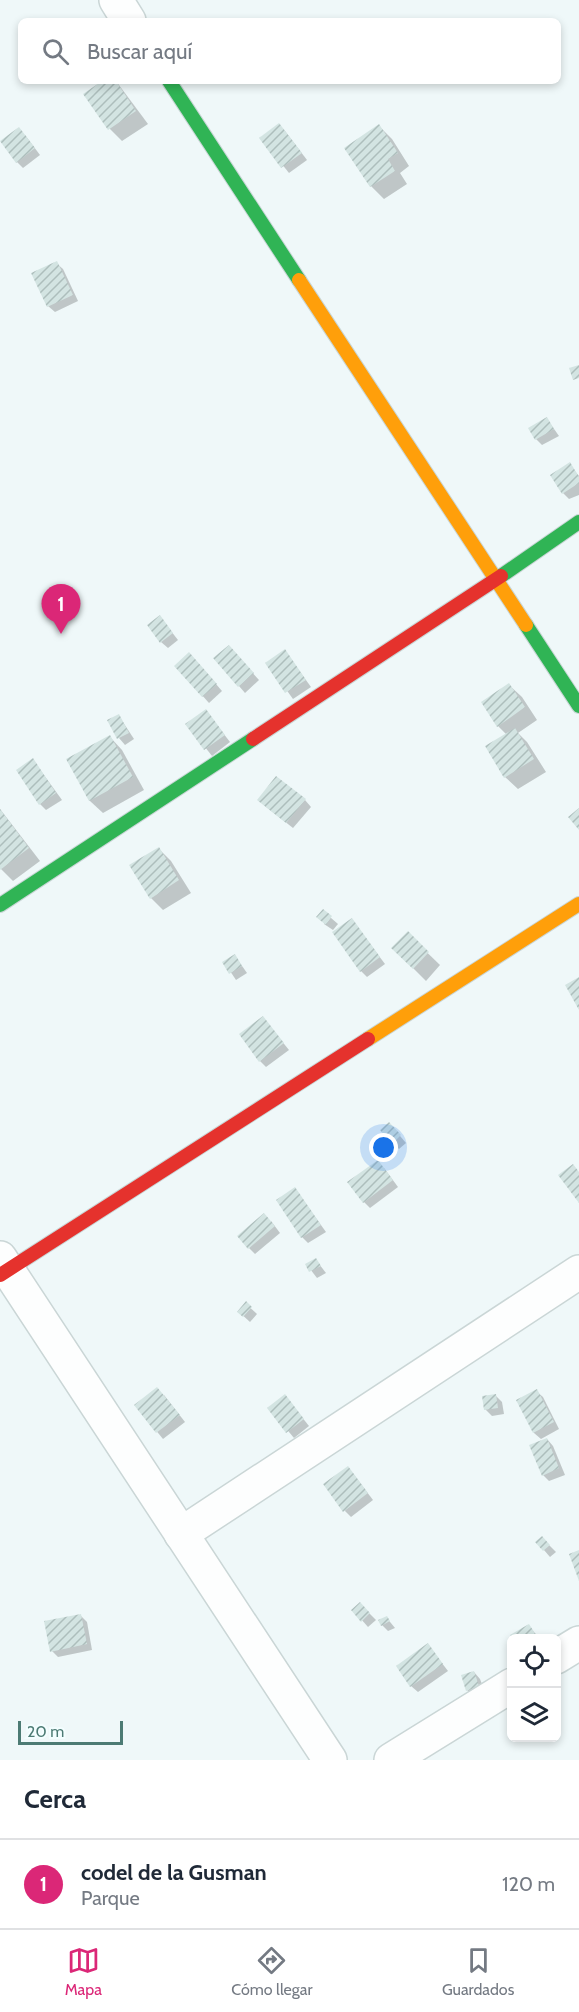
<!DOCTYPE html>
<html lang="es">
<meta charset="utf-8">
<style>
:root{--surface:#fff;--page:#f6f6f7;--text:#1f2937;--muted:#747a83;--line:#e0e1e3;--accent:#db2777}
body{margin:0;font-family:Cabin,sans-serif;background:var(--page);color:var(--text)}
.controls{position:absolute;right:18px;bottom:18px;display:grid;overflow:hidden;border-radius:9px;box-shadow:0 3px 9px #0003}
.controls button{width:54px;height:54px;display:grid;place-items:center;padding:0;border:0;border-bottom:2px solid var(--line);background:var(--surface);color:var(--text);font:30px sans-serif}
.scale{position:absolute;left:18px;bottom:15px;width:105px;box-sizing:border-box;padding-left:6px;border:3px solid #4c7b74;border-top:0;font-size:16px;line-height:21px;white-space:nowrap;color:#4c7b74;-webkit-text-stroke:4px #f3feff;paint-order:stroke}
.you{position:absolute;left:384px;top:1148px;width:21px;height:21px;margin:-15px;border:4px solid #fff;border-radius:50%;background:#1a73e8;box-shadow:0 0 0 9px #1a73e833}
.badge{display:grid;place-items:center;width:39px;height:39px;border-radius:50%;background:var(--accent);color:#fff;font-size:20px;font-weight:700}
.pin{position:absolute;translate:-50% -50px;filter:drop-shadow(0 2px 3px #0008)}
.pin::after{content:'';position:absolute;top:32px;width:21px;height:18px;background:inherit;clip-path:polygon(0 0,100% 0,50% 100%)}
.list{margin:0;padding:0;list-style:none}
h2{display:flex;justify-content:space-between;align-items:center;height:78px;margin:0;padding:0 24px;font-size:26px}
h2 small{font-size:20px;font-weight:400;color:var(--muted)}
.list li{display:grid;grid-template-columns:39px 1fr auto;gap:18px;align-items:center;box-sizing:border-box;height:90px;padding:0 24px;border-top:2px solid var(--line)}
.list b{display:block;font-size:22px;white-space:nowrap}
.list p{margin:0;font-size:20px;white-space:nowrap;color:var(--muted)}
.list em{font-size:20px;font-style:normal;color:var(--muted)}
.icon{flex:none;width:33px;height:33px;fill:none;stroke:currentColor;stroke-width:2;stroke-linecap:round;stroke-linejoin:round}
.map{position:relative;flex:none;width:579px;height:1760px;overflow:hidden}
.search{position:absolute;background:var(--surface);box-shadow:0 3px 9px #0003;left:18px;right:18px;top:18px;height:66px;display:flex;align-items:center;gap:15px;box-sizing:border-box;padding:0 21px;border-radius:9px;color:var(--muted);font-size:22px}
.sheet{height:168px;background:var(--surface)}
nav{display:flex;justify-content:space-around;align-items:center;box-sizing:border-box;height:84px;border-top:2px solid var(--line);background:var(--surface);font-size:16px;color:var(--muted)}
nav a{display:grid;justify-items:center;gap:3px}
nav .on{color:var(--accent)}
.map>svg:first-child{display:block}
</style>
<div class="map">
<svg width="579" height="1760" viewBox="0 0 579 1760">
<defs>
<pattern id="building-hatch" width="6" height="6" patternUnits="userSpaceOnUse" patternTransform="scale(1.5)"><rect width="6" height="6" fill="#d3e4e2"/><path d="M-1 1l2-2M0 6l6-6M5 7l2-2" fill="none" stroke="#adbebc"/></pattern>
</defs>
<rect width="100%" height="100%" fill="#eff8f9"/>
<!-- shadow -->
<g fill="#0003">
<path d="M105,81H116L148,124L122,141L110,129Z"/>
<path d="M379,126L392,139L409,166L400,173L407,184L384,199L371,186L346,148Z"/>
<path d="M285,131L307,160L289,173L261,138Z"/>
<path d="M25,135L40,155L23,168L17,162Z"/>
<path d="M56,263L63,269L78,301L55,312L48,306Z"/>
<path d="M547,419L559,436L542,445L536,439Z"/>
<path d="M569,464L579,476V495L569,499L563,493Z"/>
<path d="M160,617L178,640L168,648L161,642Z"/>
<path d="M285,651L311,687L293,699L267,663Z"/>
<path d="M235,653L259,680L245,693L239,686Z"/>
<path d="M196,661L222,691L209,703L176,666Z"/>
<path d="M509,685L522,697L537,720L518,733L527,742L546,772L518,789L505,777L507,735L498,726Z"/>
<path d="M206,711L230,742L212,756L187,724Z"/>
<path d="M119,716L134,739L125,745L119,738Z"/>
<path d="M110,737L122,750L144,790L103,813L90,801L69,760Z"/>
<path d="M33,760L62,800L46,810L40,804Z"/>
<path d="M305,800L311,807L293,828L265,806Z"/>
<path d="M0,809L40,861L13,881L0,868Z"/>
<path d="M158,848L171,861L191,893L163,910L151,898Z"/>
<path d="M323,911L338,924L333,930L324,924Z"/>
<path d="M352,920L385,964L367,977L361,971Z"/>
<path d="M408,934L440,965L426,981L393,948Z"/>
<path d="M235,956L247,973L236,980L224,962Z"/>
<path d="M263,1018L289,1050L266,1067L260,1061Z"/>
<path d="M395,1130L406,1143L399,1149L393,1143Z"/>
<path d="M384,1168L398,1187L370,1208L364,1202Z"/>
<path d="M295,1189L326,1232L308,1243L302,1237Z"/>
<path d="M271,1221L280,1233L255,1254L249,1248Z"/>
<path d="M316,1260L326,1273L317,1278L307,1265Z"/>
<path d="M246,1304L257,1314L250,1322L239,1312Z"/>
<path d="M536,1391L543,1397L559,1429L541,1439L534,1433L518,1401Z"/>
<path d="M164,1395L185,1422L163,1439L136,1406Z"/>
<path d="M495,1395L502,1402L504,1414L492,1416L485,1409Z"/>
<path d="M285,1396L309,1426L294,1438L269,1408Z"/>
<path d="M547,1439L553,1446L565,1475L549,1481L543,1475Z"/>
<path d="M354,1475L373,1500L351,1517L345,1511Z"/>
<path d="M542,1538L556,1552L550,1557L537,1542Z"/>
<path d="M360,1604L376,1620L368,1627L353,1610Z"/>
<path d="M80,1615L87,1622L92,1650L58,1657L52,1651Z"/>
<path d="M386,1617L395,1628L388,1631L382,1625Z"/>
<path d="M529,1626L539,1638H514L512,1636Z"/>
<path d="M428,1645L448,1671L418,1692L411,1686Z"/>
<path d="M474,1672L480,1679L485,1692L474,1696L467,1690Z"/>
</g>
<!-- building -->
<g fill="url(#building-hatch)">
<path d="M102,81H116L136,111L108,130L83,94Z"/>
<path d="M279,123L302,153L281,168L259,138Z"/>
<path d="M379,124L398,153L388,159L395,171L370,187L344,148Z"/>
<path d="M19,127L35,148L16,163L0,141Z"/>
<path d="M57,261L73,295L47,307L31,273Z"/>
<path d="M579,365V378L573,380L569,368Z"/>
<path d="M547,417L554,429L535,440L528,428Z"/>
<path d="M570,462L579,477V483L562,494L550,475Z"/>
<path d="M160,615L173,633L160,643L147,625Z"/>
<path d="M229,645L254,673L238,687L213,658Z"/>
<path d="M285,649L306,680L285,693L265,663Z"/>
<path d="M189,652L217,684L202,697L174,666Z"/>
<path d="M509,683L525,707L497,727L481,702Z"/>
<path d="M206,709L225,735L204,750L185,724Z"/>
<path d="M119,714L129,733L117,739L107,720Z"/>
<path d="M515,728L534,759L504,778L485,746Z"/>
<path d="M110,735L133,777L89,801L66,759Z"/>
<path d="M33,758L56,793L39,805L16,770Z"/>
<path d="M276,776L306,799L286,823L257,800Z"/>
<path d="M579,808V830L568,817Z"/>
<path d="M0,809L29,848L0,870Z"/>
<path d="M159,847L179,880L150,899L129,865Z"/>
<path d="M323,909L332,916L326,925L316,917Z"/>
<path d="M352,918L380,957L360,972L332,932Z"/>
<path d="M408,931L429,952L413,969L391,948Z"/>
<path d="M235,954L242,966L229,974L222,962Z"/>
<path d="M579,977V1010L565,985Z"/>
<path d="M263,1016L284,1043L259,1062L239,1034Z"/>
<path d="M389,1122L401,1135L392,1144L380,1130Z"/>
<path d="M378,1160L393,1180L363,1203L347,1182Z"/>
<path d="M573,1164L579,1172V1203L558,1175Z"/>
<path d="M295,1187L321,1225L301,1238L276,1200Z"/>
<path d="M264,1213L275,1226L248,1249L237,1236Z"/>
<path d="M316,1258L321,1266L309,1272L305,1264Z"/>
<path d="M246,1301L252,1307L243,1317L237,1312Z"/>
<path d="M157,1387L180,1415L156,1433L134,1405Z"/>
<path d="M537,1389L554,1422L533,1433L516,1400Z"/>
<path d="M285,1394L304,1419L286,1433L267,1408Z"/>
<path d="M496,1394L498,1408L484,1410L482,1396Z"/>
<path d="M547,1438L559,1468L542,1476L529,1445Z"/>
<path d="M348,1466L368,1493L343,1512L323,1484Z"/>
<path d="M542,1536L550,1545L543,1551L535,1542Z"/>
<path d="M579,1550V1581L569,1554Z"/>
<path d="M360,1602L370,1613L361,1622L351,1610Z"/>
<path d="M81,1614L87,1644L50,1652L44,1621Z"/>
<path d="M387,1616L390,1621L381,1626L378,1620Z"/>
<path d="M529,1624L538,1638H512L510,1635Z"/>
<path d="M428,1643L443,1664L410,1687L396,1666Z"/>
<path d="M474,1671L479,1686L466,1691L461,1675Z"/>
</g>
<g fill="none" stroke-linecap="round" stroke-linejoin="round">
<!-- street casing -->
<g stroke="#cad6d6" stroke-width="36">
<g id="street">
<path d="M116,0L129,21"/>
<path d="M0,1258L330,1760"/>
<path d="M181,1534L579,1272"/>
<path d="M556,1657L579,1643"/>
<path d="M391,1760L512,1685"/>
</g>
</g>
<!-- fast casing -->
<g stroke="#c9d6d6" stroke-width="16">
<g id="fast">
<path d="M169,81L299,280"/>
<path d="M501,576L579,522"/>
<path d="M526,625L579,706"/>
<path d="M0,905L253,739"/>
</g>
</g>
<!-- slow casing -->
<g stroke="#c9d6d6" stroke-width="16">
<g id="slow">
<path d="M299,280L526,625"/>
<path d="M368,1039L579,904"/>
</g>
</g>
<!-- jam casing -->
<g stroke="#c9d6d6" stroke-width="16">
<g id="jam">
<path d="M253,739L501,576"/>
<path d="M0,1275L368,1039"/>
</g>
</g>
<!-- street -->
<use href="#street" stroke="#fdfefe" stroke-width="33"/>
<!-- fast -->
<use href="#fast" stroke="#30b455" stroke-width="14"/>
<!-- slow -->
<use href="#slow" stroke="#ff9f0a" stroke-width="14"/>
<!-- jam -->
<use href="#jam" stroke="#e5322d" stroke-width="14"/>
</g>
</svg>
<div class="controls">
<button><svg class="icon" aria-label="locate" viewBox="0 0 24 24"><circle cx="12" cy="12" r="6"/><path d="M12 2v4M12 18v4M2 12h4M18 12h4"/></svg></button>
<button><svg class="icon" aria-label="layers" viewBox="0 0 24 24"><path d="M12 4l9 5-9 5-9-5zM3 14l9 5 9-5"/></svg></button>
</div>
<div class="scale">20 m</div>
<div class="you"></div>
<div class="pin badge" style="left:61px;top:634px">1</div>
<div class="search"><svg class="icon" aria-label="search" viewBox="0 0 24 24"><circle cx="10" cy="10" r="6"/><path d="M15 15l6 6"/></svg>Buscar aquí</div>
</div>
<section class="sheet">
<h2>Cerca<small></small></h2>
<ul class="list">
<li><span class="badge">1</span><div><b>codel de la Gusman</b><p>Parque</p></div><em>120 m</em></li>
</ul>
</section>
<nav>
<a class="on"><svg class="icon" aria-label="map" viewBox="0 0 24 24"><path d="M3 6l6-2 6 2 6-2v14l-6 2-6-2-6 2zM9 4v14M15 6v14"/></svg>Mapa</a>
<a><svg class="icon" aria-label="directions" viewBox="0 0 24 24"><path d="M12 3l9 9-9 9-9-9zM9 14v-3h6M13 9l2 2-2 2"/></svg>Cómo llegar</a>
<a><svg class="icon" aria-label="saved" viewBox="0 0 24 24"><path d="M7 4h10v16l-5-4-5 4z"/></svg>Guardados</a>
</nav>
